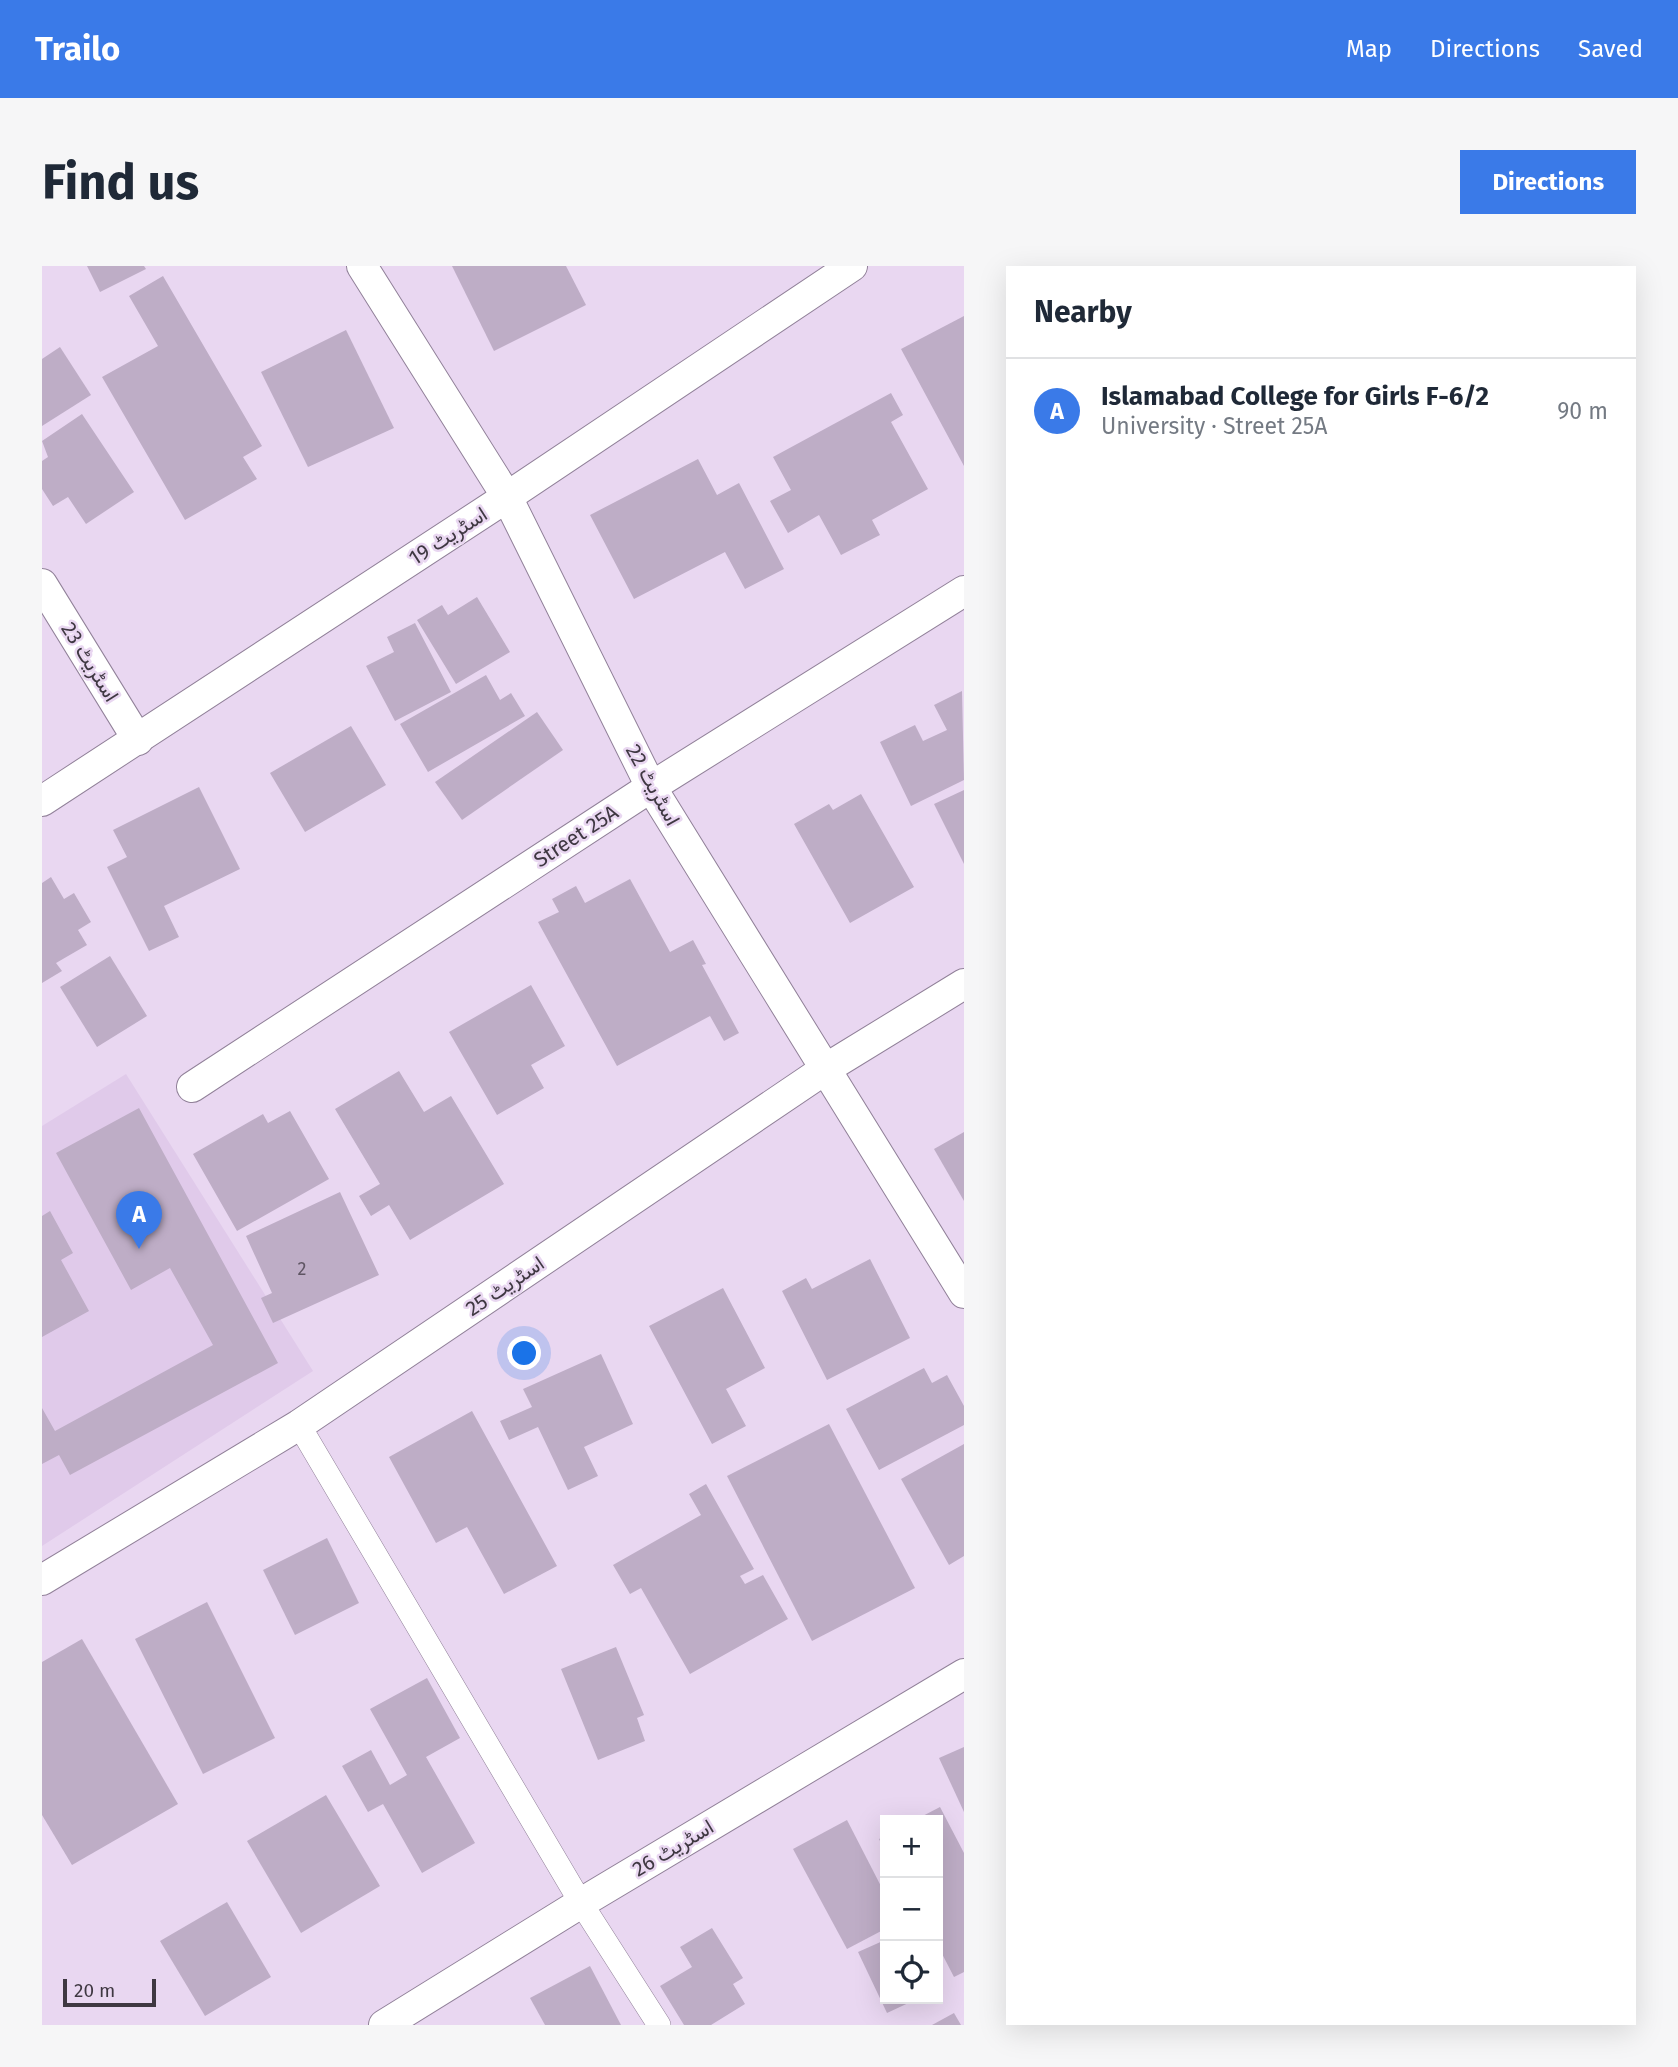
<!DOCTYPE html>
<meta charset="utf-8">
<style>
:root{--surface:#fff;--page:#f6f6f7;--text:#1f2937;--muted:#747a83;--line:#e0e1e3;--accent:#3a7ae8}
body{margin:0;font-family:"Fira Sans",Vazirmatn,sans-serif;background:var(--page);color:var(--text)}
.controls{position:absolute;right:21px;bottom:21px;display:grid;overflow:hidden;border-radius:0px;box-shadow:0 7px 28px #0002}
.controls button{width:63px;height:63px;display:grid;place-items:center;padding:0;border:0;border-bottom:2px solid var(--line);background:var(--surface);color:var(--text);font:35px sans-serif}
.scale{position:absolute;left:21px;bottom:18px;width:93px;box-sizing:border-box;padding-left:7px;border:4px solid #3f3842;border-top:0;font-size:19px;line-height:24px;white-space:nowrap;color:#3f3842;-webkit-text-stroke:5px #e9d7f1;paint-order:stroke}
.you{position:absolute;left:483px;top:1088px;width:24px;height:24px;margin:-18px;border:5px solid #fff;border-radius:50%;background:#1a73e8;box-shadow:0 0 0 10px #1a73e833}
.badge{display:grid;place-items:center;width:46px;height:46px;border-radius:50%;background:var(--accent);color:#fff;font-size:23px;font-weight:700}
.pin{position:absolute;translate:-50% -58px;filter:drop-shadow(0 2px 4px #0008)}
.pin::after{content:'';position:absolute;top:37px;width:24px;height:21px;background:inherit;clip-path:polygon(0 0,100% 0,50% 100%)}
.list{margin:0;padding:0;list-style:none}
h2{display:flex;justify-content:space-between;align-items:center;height:91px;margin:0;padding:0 28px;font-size:30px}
h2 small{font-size:23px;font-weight:400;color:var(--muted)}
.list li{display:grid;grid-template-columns:46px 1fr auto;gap:21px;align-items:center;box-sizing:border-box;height:105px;padding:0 28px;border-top:2px solid var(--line)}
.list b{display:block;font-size:26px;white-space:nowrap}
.list p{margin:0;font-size:23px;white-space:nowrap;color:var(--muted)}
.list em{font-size:23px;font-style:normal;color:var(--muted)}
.icon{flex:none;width:38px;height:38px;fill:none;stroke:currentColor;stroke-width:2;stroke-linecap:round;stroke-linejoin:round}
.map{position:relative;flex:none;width:922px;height:1759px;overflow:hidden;border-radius:0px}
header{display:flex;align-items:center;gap:42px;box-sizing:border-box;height:98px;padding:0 35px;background:var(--accent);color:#fff}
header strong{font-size:33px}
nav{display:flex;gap:38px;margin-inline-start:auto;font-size:24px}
.intro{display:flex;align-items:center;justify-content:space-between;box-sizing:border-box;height:168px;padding:0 42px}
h1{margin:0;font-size:49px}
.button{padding:18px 32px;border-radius:0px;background:var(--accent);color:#fff;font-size:24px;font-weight:700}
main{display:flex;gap:42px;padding:0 42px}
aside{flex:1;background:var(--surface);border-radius:0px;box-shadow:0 7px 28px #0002}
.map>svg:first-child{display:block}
</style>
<header>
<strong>Trailo</strong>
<nav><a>Map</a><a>Directions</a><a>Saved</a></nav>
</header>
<div class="intro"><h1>Find us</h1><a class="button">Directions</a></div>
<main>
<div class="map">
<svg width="922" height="1759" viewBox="0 0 922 1759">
<rect width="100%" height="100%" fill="#e9d7f1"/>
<!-- built -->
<path fill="#e0caea" d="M84,808L271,1105L0,1280V860Z"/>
<!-- building -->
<g fill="#beadc6">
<path d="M45,0H102L104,3L58,26Z"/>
<path d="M410,0H524L544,39L452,85Z"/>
<path d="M121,10L220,180L201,191L215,213L143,254L60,111L116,80L87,30Z"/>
<path d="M922,50V200L859,83Z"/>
<path d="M304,64L352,162L266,201L219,106Z"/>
<path d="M18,81L49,129L0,160V93Z"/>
<path d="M849,127L861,149L849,156L886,223L830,254L838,269L799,289L777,249L746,267L728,235L749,224L731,191Z"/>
<path d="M40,148L92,226L44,258L26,231L11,240L0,223V195L6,191L0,175Z"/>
<path d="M656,193L675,229L697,217L742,303L703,323L683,286L592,333L548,249Z"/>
<path d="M435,331L468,386L414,418L375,354L400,339L406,349Z"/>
<path d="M373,357L409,426L353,455L324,400L352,386L345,371Z"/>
<path d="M444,409L458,434L469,427L483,450L386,506L358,458Z"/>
<path d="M920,425L922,514L869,540L838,476L873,459L881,475L905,464L892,439Z"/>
<path d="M495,446L521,484L420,554L393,516Z"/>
<path d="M309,460L344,519L263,566L228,507Z"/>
<path d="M157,521L198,603L122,640L137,671L107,685L65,601L85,591L71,564Z"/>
<path d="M922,524V598L892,538Z"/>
<path d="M819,528L872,621L808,657L752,558L787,538L791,544Z"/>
<path d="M9,611L22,633L32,627L49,656L36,664L45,679L14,697L20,705L0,717V617Z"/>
<path d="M588,613L628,686L651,674L664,698L660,699L697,767L682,775L668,750L575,800L496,656L517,646L510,633L534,620L543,637Z"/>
<path d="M68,690L105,750L55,781L18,721Z"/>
<path d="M489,719L523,780L489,799L502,822L455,849L407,766Z"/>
<path d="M357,805L382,846L409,830L462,918L368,974L347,939L329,950L317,930L338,918L293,843Z"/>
<path d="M97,842L236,1097L28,1209L17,1189L0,1198V1142L13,1165L171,1079L128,1002L89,1024L14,887Z"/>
<path d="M248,845L287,913L195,965L151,888L221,848L226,857Z"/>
<path d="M922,866V935L892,883Z"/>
<path d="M298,926L337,1009L231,1057L219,1032L230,1027L204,970Z"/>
<path d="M8,945L31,987L19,994L47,1045L0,1071V950Z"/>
<path d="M828,993L868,1072L785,1114L740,1025L764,1012L770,1023Z"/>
<path d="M681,1022L723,1102L684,1123L704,1160L670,1178L607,1060Z"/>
<path d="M559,1088L591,1158L542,1181L556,1210L526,1224L496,1161L467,1174L458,1155L490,1141L481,1123Z"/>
<path d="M882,1102L890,1117L905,1109L922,1140V1159L837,1204L804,1143Z"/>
<path d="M430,1145L515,1300L462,1328L425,1261L394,1277L347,1191Z"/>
<path d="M787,1158L873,1322L770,1375L685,1210Z"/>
<path d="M922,1178V1290L907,1299L859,1213Z"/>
<path d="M664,1218L712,1303L698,1310L703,1318L721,1309L746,1353L648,1408L599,1322L588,1328L571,1299L659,1249L647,1228Z"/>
<path d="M285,1272L317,1337L253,1369L221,1304Z"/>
<path d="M165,1336L233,1472L161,1508L93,1373Z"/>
<path d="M40,1373L136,1538L30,1599L0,1549V1396Z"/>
<path d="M574,1381L602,1449L595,1452L603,1475L556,1494L519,1403Z"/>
<path d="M385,1412L418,1472L384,1491L433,1577L380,1607L341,1538L326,1546L300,1500L329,1484L348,1519L365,1509L328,1443Z"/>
<path d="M922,1481V1546L897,1492Z"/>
<path d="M284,1529L338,1620L259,1667L205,1575Z"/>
<path d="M898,1541L922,1587V1706L912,1711L896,1680V1554H873Z"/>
<path d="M805,1554L843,1628V1663L805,1683L751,1583Z"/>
<path d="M843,1570V1585L837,1573Z"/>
<path d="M185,1636L229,1711L163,1750L118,1675Z"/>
<path d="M670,1662L701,1712L691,1718L703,1738L669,1759H642L618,1720L650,1701L638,1681Z"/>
<path d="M843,1674V1733H875L845,1747L816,1686Z"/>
<path d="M548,1700L579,1759H503L488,1732Z"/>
<path d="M912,1747L919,1759H890Z"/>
</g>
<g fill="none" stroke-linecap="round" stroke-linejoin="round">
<!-- pedestrian casing -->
<g stroke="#918199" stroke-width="24">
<path id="pedestrian" d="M257,1159L539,1637L617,1759"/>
</g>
<!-- minor casing -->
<g stroke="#918199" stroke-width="32">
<g id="minor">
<path d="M320,0L465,231L609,521L922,1027"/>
<path d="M0,318L96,474"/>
<path d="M0,535L465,231L810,0"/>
<path d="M150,821L609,521L922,325"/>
<path d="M0,1314L257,1159L785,802L922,718"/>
<path d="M342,1759L539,1637L922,1408"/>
</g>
</g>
<!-- pedestrian -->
<use href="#pedestrian" stroke="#fff" stroke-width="23"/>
<!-- minor -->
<use href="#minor" stroke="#fff" stroke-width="30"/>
</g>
<g text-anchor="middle" stroke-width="5" stroke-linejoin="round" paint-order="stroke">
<!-- number labels -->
<g font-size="18" fill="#5f5563">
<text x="260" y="1009">2</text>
</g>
<!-- street labels -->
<g font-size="21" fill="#3f3842" stroke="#e9d7f1">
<text transform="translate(406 270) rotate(-33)" y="7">اسٹریٹ 19</text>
<text transform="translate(48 396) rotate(58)" y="7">اسٹریٹ 23</text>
<text transform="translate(611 519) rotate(61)" y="7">اسٹریٹ 22</text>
<text transform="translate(534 570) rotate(-33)" y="7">Street 25A</text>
<text transform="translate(463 1020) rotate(-34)" y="7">اسٹریٹ 25</text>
<text transform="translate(631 1582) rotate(-31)" y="7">اسٹریٹ 26</text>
</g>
</g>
</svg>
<div class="controls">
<button>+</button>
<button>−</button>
<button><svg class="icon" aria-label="locate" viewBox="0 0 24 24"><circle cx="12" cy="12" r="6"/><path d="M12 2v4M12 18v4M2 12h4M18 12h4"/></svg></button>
</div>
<div class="scale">20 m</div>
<div class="you"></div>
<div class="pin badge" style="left:97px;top:983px">A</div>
</div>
<aside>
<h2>Nearby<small></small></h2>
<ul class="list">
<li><span class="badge">A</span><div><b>Islamabad College for Girls F-6/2</b><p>University · Street 25A</p></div><em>90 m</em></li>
</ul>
</aside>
</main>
